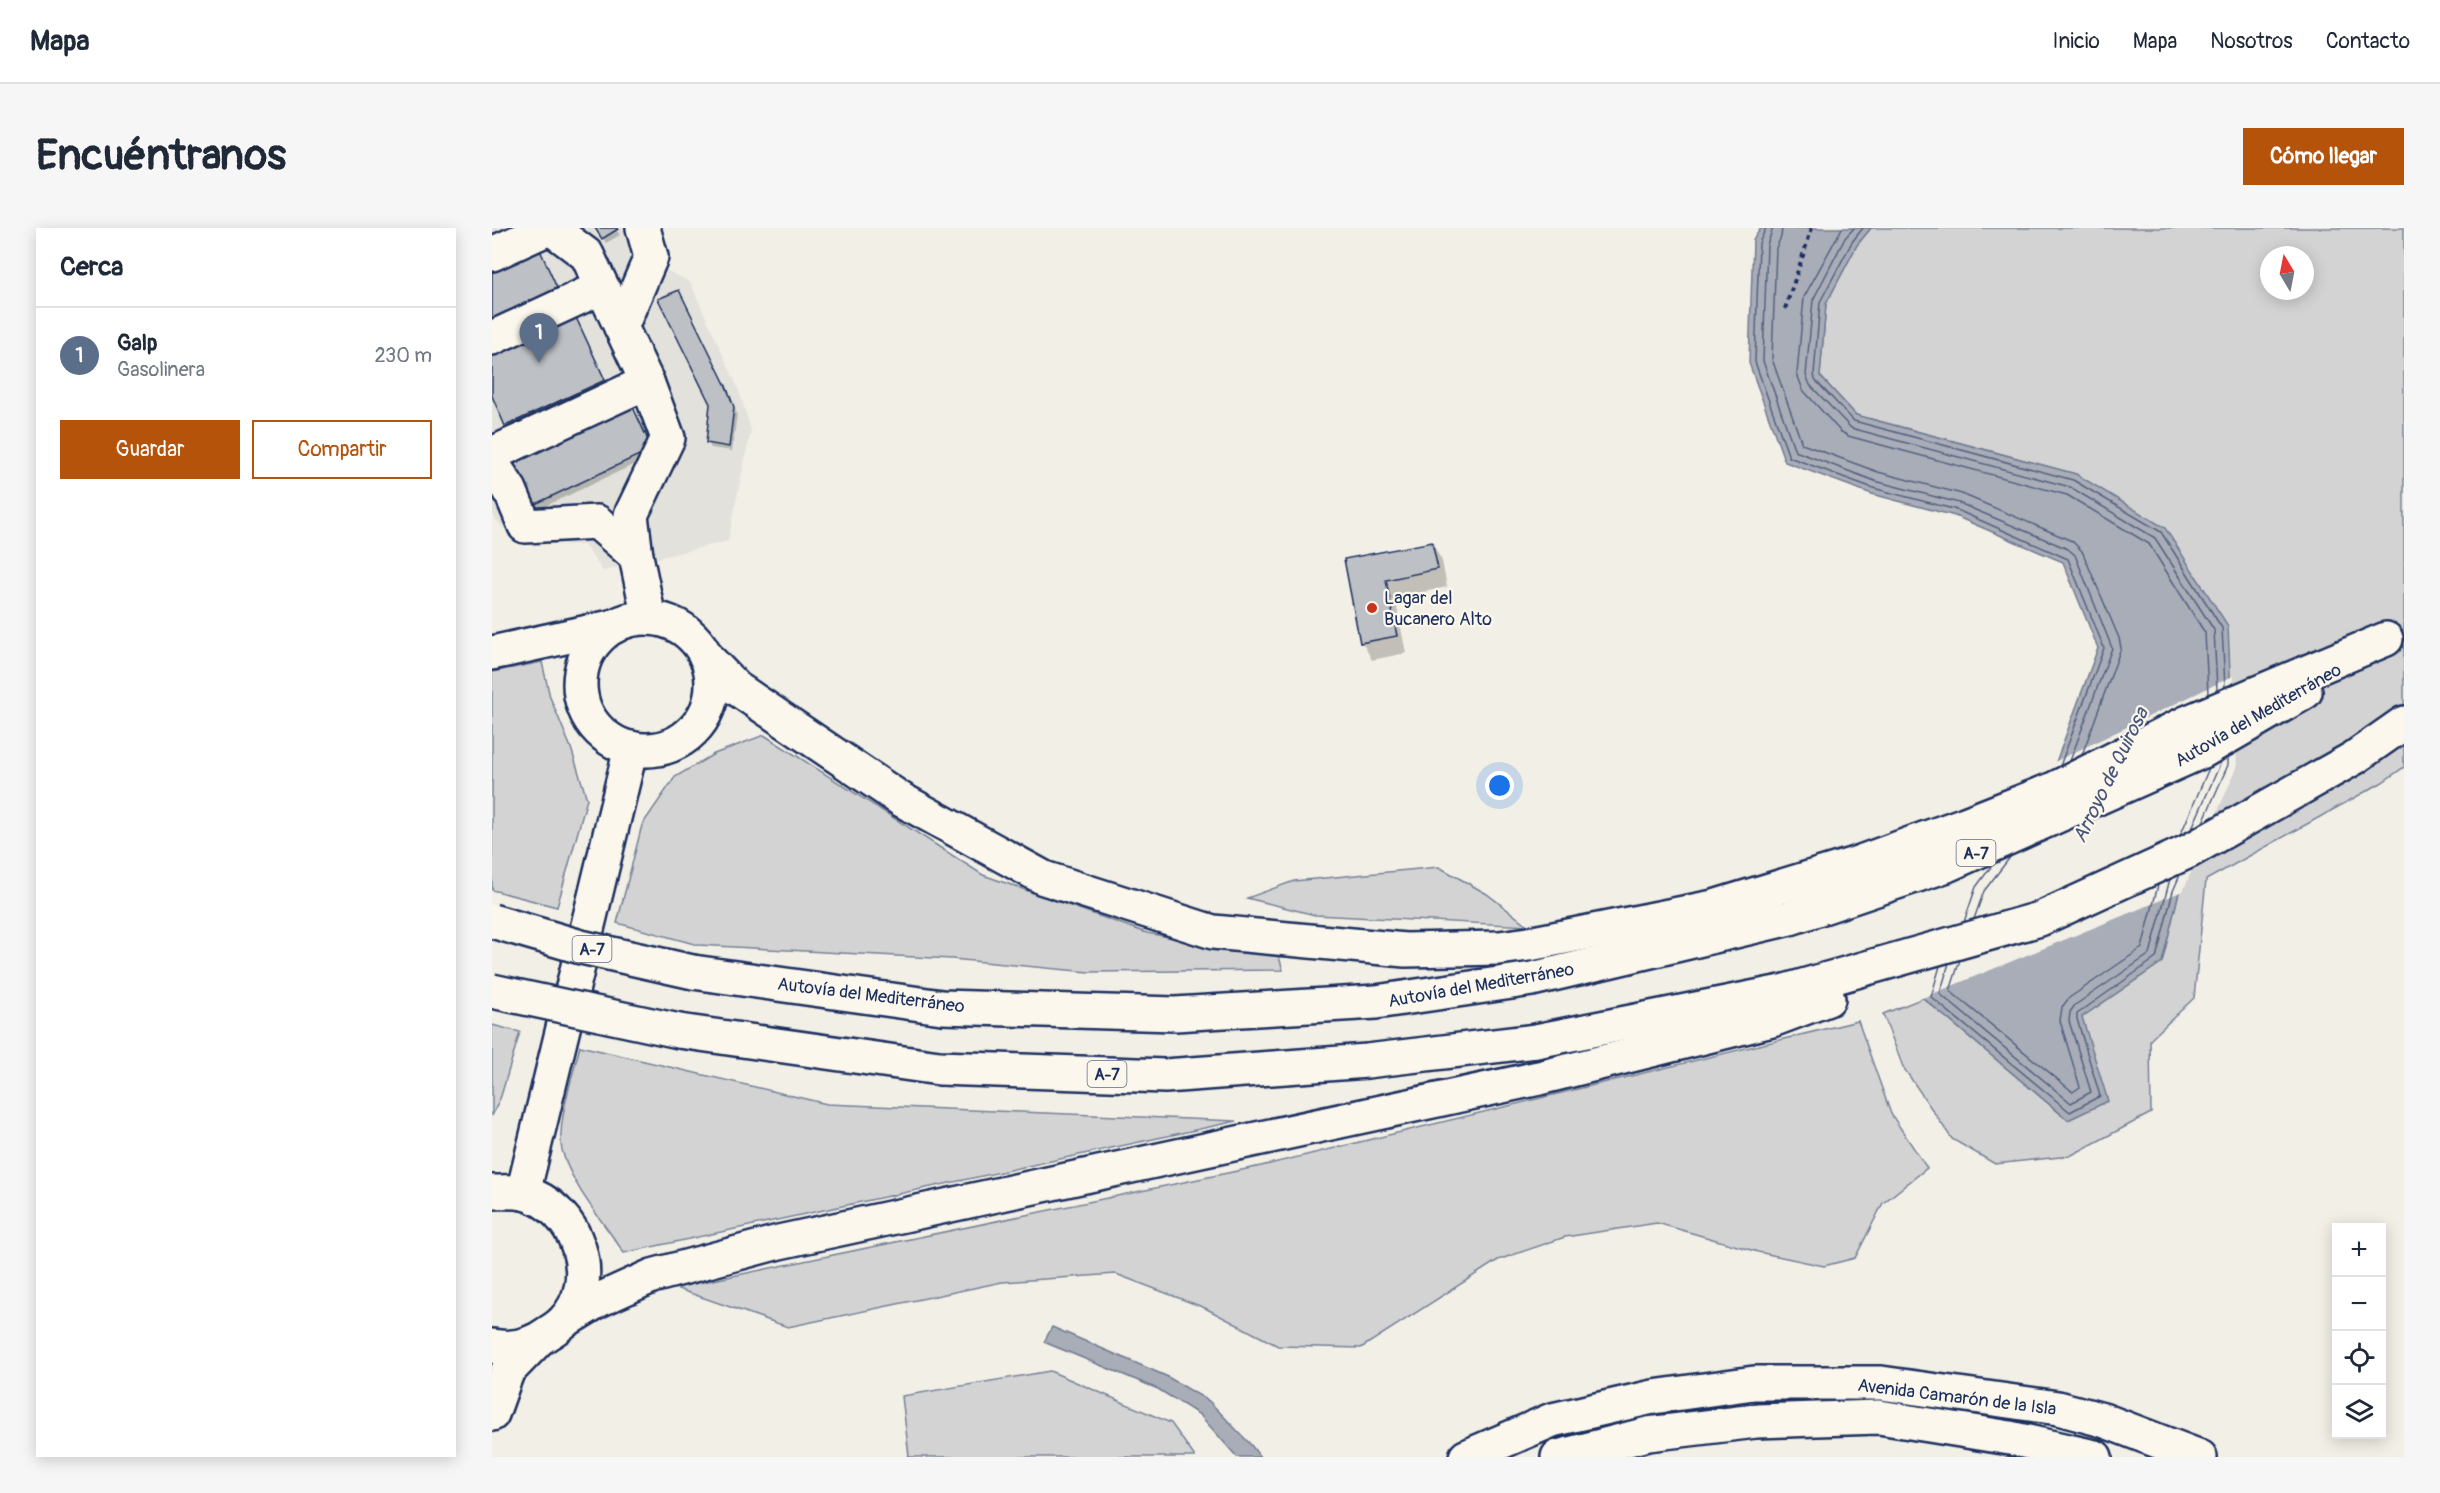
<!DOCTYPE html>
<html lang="es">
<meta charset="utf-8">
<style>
:root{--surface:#fff;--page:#f6f6f7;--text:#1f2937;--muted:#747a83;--line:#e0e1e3;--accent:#b45309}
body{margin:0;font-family:Pangolin,sans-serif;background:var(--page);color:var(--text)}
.controls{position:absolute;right:18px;bottom:18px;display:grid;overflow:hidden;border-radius:0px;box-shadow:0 3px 15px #0003}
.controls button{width:54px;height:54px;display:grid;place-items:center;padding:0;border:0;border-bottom:2px solid var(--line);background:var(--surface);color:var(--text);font:30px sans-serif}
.compass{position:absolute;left:1768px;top:18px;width:54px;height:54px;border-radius:50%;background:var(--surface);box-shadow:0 3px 15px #0003;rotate:350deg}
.you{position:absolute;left:1008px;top:558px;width:21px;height:21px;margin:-15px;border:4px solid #fff;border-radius:50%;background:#1a73e8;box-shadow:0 0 0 9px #1a73e833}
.badge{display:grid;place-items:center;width:39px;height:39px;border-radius:50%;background:var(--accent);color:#fff;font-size:20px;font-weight:700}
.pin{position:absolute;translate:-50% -50px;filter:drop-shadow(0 2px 3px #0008)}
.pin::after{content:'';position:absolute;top:32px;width:21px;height:18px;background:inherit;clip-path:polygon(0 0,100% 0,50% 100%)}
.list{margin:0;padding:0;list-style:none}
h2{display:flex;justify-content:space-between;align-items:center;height:78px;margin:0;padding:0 24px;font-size:26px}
h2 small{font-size:20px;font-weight:400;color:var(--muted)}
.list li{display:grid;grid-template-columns:39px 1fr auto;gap:18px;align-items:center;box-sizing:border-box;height:96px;padding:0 24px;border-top:2px solid var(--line)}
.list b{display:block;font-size:22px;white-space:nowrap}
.list p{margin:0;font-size:20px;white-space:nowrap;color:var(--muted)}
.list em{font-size:20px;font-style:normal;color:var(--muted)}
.actions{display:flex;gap:12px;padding:18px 24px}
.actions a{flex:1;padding:14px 0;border:2px solid var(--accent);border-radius:0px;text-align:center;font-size:21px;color:var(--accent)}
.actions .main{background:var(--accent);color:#fff}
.icon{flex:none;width:33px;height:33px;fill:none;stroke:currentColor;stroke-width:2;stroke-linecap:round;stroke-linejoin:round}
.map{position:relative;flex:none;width:1912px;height:1229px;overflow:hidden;border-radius:0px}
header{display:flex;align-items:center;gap:36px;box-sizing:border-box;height:84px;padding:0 30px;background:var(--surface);border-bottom:2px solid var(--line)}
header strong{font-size:28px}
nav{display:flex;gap:33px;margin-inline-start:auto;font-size:21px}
.intro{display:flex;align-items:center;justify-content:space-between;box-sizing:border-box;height:144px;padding:0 36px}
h1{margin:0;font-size:42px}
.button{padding:15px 27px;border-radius:0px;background:var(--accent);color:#fff;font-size:21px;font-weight:700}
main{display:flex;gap:36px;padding:0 36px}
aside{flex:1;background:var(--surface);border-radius:0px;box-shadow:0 3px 15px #0003}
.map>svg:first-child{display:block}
</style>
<header>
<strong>Mapa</strong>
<nav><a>Inicio</a><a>Mapa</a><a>Nosotros</a><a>Contacto</a></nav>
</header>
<div class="intro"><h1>Encuéntranos</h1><a class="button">Cómo llegar</a></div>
<main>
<aside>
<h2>Cerca<small></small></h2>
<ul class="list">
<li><span class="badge" style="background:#5c6f8a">1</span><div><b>Galp</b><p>Gasolinera</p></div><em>230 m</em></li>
</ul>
<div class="actions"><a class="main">Guardar</a><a>Compartir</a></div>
</aside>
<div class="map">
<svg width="1912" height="1229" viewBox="0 0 1912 1229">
<rect width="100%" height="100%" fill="#f2efe6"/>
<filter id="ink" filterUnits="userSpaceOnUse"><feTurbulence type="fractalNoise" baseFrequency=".0167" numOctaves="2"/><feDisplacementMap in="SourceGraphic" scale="12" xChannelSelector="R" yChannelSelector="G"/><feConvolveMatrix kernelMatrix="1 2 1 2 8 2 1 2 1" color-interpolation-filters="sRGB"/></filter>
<g filter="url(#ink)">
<!-- built -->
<path fill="#e2e1dc" d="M0,0H132L147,29L198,54L246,160L259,202L236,313L111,343L92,317L26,315L3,291L0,283Z"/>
<!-- green -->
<g fill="#d2d3d2" stroke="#768198" stroke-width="1.5" fill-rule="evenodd">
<path d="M1379,0H1912V539L1889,555L1714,652L1702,770L1658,812L1659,885L1578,928L1503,936L1460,911L1411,839L1391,786L1431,770L1576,892L1590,789L1670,734L1687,664L1584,246L1364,187L1328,148L1334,76L1365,17ZM1777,27H1813V63H1777Z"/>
<path d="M50,434L58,469L79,520L95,571L65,679L0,662V444Z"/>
<path d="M272,507L491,647L655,705L787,729L791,742L597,744L460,731L206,717L125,695L150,597L183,549L222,526Z"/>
<path d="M947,639L995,666L1036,698L823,687L755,670L802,653Z"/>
<path d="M1366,793L1399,886L1435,940L1391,975L1363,1030L1332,1038L1266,1024L1165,995L1073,1009L1006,1032L869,1120L786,1118L713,1080L624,1046L510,1054L296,1099L183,1060L769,938Z"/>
<path d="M0,797L28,804L9,868L0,888Z"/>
<path d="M88,818L335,876L745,893L132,1025C111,993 80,959 70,922C64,898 82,843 88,818Z"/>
<path d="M558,1143L679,1195L703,1229H415L417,1228L410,1168Z"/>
</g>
<!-- water -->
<g fill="#a9adb7" stroke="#707b93" stroke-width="1.5">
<path d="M1269,0H1379L1365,17L1334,76L1328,148L1364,187L1584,246L1673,300L1736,398L1742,538L1687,664L1670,734L1590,789L1616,873L1576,892L1431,770L1472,652L1564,534L1606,420L1571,334L1463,288L1380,266L1293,234L1257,135L1261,12Z"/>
<path d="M560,1099L674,1148L717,1173L759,1217L768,1229H745L708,1187L666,1161L552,1114Z"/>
</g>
<!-- pier -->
<path fill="#f2efe6" d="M1741,448L1745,539L1691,663L1428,771L1469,651L1558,536Z"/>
<!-- shadow -->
<g fill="#0003">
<path d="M105,0H123L128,7L114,15Z"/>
<path d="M50,29L67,66L0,98V46Z"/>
<path d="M189,70L237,165L245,186L240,223L219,220L216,215L219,176Z"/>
<path d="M84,90L114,158L162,227L43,283L18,202L0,164Z"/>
<path d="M940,315L950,333L955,359L903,370L914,425L880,432L870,414L854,333Z"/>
</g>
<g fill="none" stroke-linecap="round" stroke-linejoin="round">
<!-- shore -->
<g stroke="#546182" stroke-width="1.5">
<path d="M1274,0L1267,15L1263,134L1297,229L1381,260L1465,282L1576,331L1612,420L1568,538"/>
<path d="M1281,0L1275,17L1271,133L1303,223L1383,253L1467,275L1576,321L1583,327L1620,420L1578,533"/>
<path d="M1290,0L1289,9L1284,20L1280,131L1310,216L1386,244L1470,266L1580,313L1590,323L1627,410L1629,420L1590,527"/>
<path d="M1350,0L1312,69L1305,146L1311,162L1348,203L1356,208L1575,267L1657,316L1713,405L1716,466"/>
<path d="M1362,0L1353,10L1321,72L1314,147L1318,157L1359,200L1578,259L1663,310L1722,402L1725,462"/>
<path d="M1371,0L1360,14L1328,74L1322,146L1323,152L1362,193L1581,252L1669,304L1730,400L1733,459"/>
<path d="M1711,594L1736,537V529"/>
<path d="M1700,600L1729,534"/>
<path d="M1688,608L1717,540"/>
<path d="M1482,691L1492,663L1519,628"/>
<path d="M1472,694L1484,659L1501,636"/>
<path d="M1468,732L1458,763L1581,864L1588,859L1568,793L1570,779L1577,770L1650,720L1666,657"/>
<path d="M1457,735L1448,766L1579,875L1599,864L1577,793L1578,784L1583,777L1658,726L1678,651"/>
<path d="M1448,738L1439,769L1578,884L1608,868L1585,791V786L1664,730L1681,663L1688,647"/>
</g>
</g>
<!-- building -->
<g fill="#bdc0c4" stroke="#1b2f5e" stroke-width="1.5">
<path d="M103,0H125L126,1L110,11Z"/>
<path d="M48,22L65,60L0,92V44Z"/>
<path d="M187,62L234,158L242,179L237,219L214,215L218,176L166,71Z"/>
<path d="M81,83L113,152L13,198L0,168V120Z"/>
<path d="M85,165L99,196L140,177L160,221L39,278L18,233L55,216L41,185Z"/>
<path d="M940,314L946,341L894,352L905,408L868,415L852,331Z"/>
</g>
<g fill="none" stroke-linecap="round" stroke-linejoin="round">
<!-- minor casing -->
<g stroke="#1b2f5e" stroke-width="38">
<g id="minor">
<path d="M59,0L95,27L155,154L176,210L139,287L144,328L157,390"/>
<path d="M0,26L57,0"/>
<path d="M129,99L159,29L151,0"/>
<path d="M0,110L110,59"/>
<path d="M0,226L155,154"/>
<path d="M0,235L18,262L33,298L105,294L144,328"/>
</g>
</g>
<!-- major casing -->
<g stroke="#1b2f5e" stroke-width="38">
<g id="major">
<circle cx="154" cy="456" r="66"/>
<path d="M0,964C10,964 22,963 32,965C86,979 111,1054 71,1094C67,1098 61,1102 56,1105C40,1117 20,1122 0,1118"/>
<path d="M31,965L139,520"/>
<path d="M0,1186L15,1144L44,1114"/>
<path d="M974,1229L1060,1192L1161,1169L1262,1155H1389L1566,1180L1611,1192L1708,1229"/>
<path d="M1066,1229L1156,1206L1264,1193L1387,1189L1518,1210L1603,1229"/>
</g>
</g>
<!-- highway casing -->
<g stroke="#1b2f5e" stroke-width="38">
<g id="highway">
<path d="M0,425L123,398"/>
<path d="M214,429L244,460L410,572L552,650L721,704L913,722L1007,720L1037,716L1222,679L1363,636L1473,596L1562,561L1694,495L1894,411"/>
<path d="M201,744L450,779L683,786L884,774L1040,751L1298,690L1455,637L1711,523L1813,464"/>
<path d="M187,803L447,840L673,848L875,833L1044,813L1290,764L1548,691L1697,623L1862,530L1912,495"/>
<path d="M71,1094L107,1072L160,1048L287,1014L1047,850L1280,792L1336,771"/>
</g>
</g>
<!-- path -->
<path stroke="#1b2f5e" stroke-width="4" stroke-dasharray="4.5 4.5" stroke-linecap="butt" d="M1293,81L1320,0"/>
<!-- minor -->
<use href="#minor" stroke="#fbf7ec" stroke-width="33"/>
<!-- major -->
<use href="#major" stroke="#fbf7ec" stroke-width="33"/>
<!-- highway -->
<use href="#highway" stroke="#fbf7ec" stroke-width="33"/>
<!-- highway-bridge casing -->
<g stroke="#1b2f5e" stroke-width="38" stroke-linecap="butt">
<g id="highway-bridge">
<path d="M0,693L89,719L201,744"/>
<path d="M0,763L187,803"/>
</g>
</g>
<!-- highway-bridge -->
<use href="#highway-bridge" stroke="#fbf7ec" stroke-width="33"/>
</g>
</g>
<!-- markers -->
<circle fill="#c8321e" stroke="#fbf7ec" stroke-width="2" cx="880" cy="380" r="6"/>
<g text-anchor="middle" stroke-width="4.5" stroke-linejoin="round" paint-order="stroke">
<!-- shield labels -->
<g fill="#fbf7ec" stroke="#5e6b89" stroke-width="1.5">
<rect x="1464.5" y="612" width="39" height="26" rx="4.5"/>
<rect x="80.5" y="708" width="39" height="26" rx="4.5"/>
<rect x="595.5" y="833" width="39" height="26" rx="4.5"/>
</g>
<g font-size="16" font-weight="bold" fill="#1b2f5e">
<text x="1484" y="631">A-7</text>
<text x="100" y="727">A-7</text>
<text x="615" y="852">A-7</text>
</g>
<!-- poi labels -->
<g font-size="18" fill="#1b2f5e" stroke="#fbf7ec" text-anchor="start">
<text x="892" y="376">Lagar del<tspan x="892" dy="21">Bucanero Alto</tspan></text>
</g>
<!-- street labels -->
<g font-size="18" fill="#1b2f5e" stroke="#fbf7ec">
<text transform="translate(1766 487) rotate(-30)" y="6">Autovía del Mediterráneo</text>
<text transform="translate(989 757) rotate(-10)" y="6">Autovía del Mediterráneo</text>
<text transform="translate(379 767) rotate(7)" y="6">Autovía del Mediterráneo</text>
<text transform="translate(1465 1169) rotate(7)" y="6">Avenida Camarón de la Isla</text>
</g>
<!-- water labels -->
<g font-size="20" font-style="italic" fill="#465579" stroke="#fbf7ec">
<text transform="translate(1618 547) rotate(-64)" y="7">Arroyo de Quirosa</text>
</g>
</g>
</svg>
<div class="controls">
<button>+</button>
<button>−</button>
<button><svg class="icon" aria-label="locate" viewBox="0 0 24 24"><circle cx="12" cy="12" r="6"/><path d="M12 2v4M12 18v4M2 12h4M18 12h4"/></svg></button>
<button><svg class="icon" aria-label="layers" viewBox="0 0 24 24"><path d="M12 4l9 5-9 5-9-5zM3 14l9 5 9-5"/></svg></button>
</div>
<svg class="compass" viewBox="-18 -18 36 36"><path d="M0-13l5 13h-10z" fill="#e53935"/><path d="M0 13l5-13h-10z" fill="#747a83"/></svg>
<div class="you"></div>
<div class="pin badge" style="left:47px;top:135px;background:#5c6f8a">1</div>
</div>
</main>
